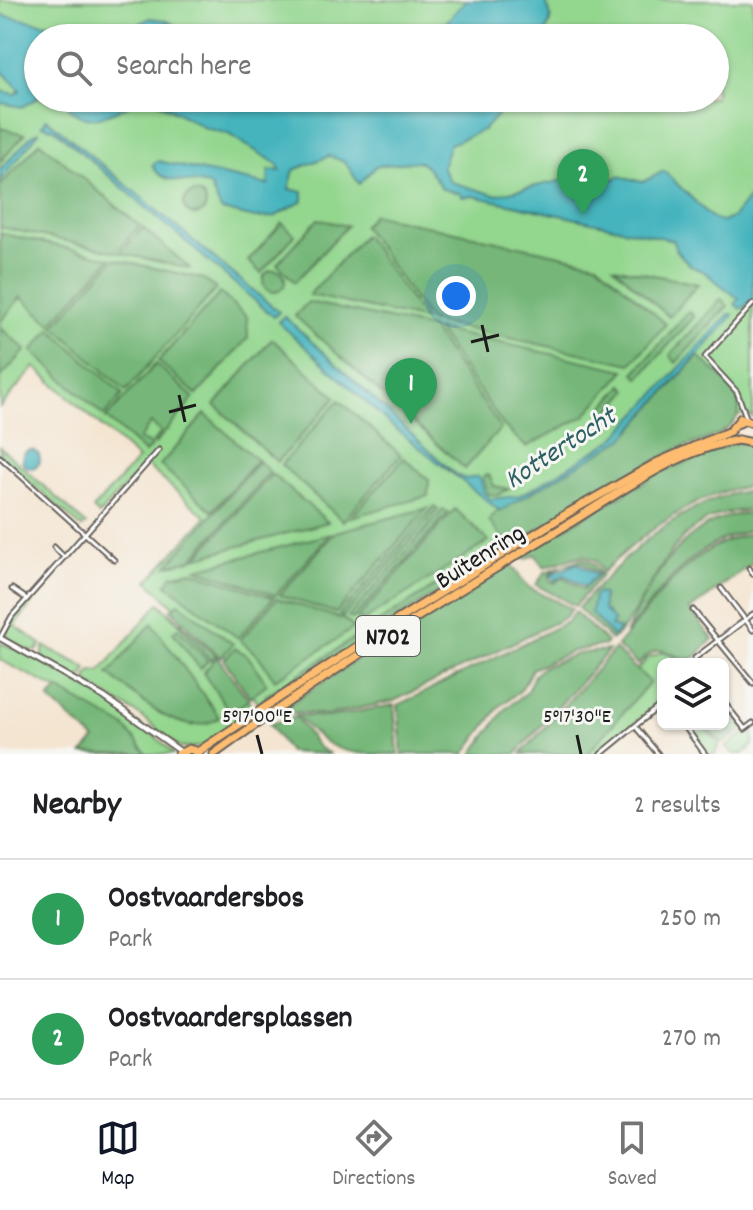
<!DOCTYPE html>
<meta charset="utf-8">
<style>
:root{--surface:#fff;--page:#f2f2f2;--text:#202124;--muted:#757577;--line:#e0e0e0;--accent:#111827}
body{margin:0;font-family:Dekko,sans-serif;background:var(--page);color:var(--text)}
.controls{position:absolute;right:24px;bottom:24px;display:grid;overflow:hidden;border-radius:12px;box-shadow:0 2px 6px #0004}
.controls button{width:72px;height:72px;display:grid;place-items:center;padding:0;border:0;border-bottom:2px solid var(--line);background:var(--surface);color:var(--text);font:40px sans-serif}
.you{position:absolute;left:456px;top:296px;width:28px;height:28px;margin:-20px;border:6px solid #fff;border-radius:50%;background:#1a73e8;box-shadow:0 0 0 12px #1a73e833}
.badge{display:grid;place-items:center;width:52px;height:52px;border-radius:50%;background:var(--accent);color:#fff;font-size:26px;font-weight:700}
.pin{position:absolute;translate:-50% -66px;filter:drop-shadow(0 2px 4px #0008)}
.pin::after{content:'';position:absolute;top:42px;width:28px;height:24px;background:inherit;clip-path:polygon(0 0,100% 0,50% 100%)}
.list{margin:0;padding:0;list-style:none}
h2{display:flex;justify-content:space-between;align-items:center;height:104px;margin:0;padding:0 32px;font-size:34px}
h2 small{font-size:26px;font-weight:400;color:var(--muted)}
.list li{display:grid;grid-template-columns:52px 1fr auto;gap:24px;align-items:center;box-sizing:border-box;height:120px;padding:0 32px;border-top:2px solid var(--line)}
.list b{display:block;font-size:30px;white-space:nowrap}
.list p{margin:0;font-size:26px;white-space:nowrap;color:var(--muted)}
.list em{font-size:26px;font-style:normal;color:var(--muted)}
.icon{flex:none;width:44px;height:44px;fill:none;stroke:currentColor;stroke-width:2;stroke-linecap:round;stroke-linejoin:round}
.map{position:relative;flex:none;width:753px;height:754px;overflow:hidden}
.search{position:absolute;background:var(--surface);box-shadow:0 2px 6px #0004;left:24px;right:24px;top:24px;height:88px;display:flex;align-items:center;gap:20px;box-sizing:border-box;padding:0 28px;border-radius:44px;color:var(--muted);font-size:30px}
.sheet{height:344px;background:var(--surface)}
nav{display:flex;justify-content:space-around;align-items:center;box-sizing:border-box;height:112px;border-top:2px solid var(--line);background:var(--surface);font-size:22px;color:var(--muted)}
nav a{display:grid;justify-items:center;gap:4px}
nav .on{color:var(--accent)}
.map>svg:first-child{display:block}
</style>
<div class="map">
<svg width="753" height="754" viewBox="0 0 753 754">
<rect width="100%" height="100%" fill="#f6f6f2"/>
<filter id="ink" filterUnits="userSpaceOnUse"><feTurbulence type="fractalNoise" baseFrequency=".0125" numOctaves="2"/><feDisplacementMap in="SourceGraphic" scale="16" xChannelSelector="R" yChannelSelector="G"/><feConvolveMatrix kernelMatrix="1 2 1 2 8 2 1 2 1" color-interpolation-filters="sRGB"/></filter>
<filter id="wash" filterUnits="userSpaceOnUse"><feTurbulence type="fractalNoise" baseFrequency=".006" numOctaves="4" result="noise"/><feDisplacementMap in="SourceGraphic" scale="32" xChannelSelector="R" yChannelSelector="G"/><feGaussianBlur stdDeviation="1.8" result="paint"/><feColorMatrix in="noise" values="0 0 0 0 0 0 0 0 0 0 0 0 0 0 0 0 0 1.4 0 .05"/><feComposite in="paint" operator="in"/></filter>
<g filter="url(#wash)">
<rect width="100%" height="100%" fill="#f4e5d1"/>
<!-- green -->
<g fill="#93d68e" stroke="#587955" stroke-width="2" fill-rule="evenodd">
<path d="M0,0H753V418L746,413L677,437L552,509L260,705L225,657L148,581L206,517L146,465L149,460L99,515L93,509L138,459L35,367L0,407ZM38,38H715V98H38Z"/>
<path d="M733,434L734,438L668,464L263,715L260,712C350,652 442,595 533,538C596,500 661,453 733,434Z"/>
<path d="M0,447L86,524L82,528L0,456Z"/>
<path d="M37,596L15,626L41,644L37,651C27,652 9,642 6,633C12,619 22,601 37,596Z"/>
<path d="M159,603L216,656L255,711L201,747L180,748L141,716L89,684L87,679L91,671L100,672ZM151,624H152L217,714L193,726L162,714Z"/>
<path d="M0,643C45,658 141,719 174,754H147L59,690L0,660Z"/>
<path d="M44,646L87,668L83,677L78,678L42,658Z"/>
<path d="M663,652L692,664H663V700L597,754H587L649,682L637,670L648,658Z"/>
<path d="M723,704L743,729L723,743L702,724H723Z"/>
<path d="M685,724H699L720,743L715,754H707Z"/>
<path d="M753,727V745L743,754H734L726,747Z"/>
</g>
<!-- forest -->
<g fill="#76b779" stroke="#496a4a" stroke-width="2" fill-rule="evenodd">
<path d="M0,128L25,134L0,162Z"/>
<path d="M40,142L140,226L116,252L0,227V186Z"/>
<circle cx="195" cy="204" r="11"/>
<path d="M373,214L597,263L666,324L631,364L430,321L363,226Z"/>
<path d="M318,219L347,226L295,282L277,264Z"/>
<path d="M282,223L295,235L261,273L248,261Z"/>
<path d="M143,228L191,269L120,253Z"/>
<path d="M0,233L111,258L51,324L21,297L0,322Z"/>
<path d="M364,235L368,240L425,320L309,295Z"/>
<path d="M114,259L204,279L216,289L126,391L54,326Z"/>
<path d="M614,267L698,284L669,317Z"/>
<circle cx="274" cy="281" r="11"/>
<path d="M220,293L247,317L248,338L197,395L158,361Z"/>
<path d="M721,299L728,306L676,363L670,355Z"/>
<path d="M308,302L431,328L501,428L465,469L295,316Z"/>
<path d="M689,311L694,317L639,378L634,373Z"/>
<path d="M0,327L26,350L0,378Z"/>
<path d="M51,329L123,394L104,416L32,351Z"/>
<path d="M436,329L625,370L585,416L526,447L504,426Z"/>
<path d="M272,339L336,397L277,462L215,405Z"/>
<path d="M698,356C713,370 745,390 738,414C732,436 694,442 676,450C618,478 564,514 509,547L489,521L497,511L624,438Z"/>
<path d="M156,364L194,398L155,444L153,442L161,432L151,423L139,439L152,445L145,453L106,418Z"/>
<path d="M623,385L628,390L610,411L615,421L608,424L602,409Z"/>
<path d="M339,400L401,455L343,521L281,465Z"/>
<path d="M205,414L257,460L212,511L160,465Z"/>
<path d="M736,442L753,445V486C695,492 644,533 603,572L596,561L583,555L544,567L535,554L526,559L521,554L663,471Z"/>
<path d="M404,458L429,480L428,496L351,517Z"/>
<path d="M259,461L270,472L191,560L167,566Z"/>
<path d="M272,474L328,522L196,558Z"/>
<path d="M489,475L494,486L509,489L498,495L488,494L483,476Z"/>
<path d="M753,490V510C669,511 660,584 618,635L611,640L578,608C625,556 680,499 753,490Z"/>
<path d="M434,507L438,510L343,617L339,615Z"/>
<path d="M428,508L336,613L280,595L335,532Z"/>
<path d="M455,509L489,541L363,621L357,619Z"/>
<path d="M443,510L448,513L353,619L348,617Z"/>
<path d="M753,513V531C695,538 660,592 625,634C651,580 685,514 753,513Z"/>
<path d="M330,534L276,595L197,569Z"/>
<path d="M753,534V563L690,610L713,639L693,659C667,659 663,636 638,665L617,646C656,602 691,542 753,534Z"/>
<path d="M500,544L505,549L266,703L265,696Z"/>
<path d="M583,558L594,564L602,575L575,606L536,585L545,572ZM582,562L599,574L583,589L563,577L555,583L550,580V573L564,565Z"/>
<path d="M509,562L528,587L572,609L564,618L394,701L326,715L300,712L283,715L280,710Z"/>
<path d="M191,571L266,595L274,597L238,638L166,584L172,576Z"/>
<path d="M277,598L345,620L354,628L275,680L259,657L240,640Z"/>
<path d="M179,603L233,644L221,658L171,609Z"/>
<path d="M168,611L216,656L211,660Z"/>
<path d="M575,612L607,642L605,645L573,651L532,669L521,690L500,706L465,754H402L398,705L567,622Z"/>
<path d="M152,623L217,714L219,718C180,742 138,696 108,674Z"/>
<path d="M178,628L208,661L200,669L173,632Z"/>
<path d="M235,648L248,656L267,684L250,697L224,660Z"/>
<path d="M615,649L650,682L587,754H521Z"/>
<path d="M609,650L516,754H473L505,709L526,693L534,675L543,667L577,654Z"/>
<path d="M217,657L249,700L230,712L203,673Z"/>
<path d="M58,689L125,727L147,754H83L95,740L49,699Z"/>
<path d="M394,705L398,754C348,754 328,754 297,715L328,717Z"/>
<path d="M296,717L318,747L330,754L289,752L269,724Z"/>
</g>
<!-- water -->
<g fill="#44b4bd" stroke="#30686c" stroke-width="2">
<path d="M466,0H544C554,15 552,24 541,38H432Z"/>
<path d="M0,15L79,30L90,38H38V98L22,107L0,103V91L16,94L20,90L0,69Z"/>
<path d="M150,18L165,20L202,38H115Z"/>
<path d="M61,98H514L483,130L450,144L442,167L451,182L495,195L568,179L590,191L619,176L643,182L664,171L712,218L723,222L733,217L753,192V300L741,309L735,304L739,299L703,271L692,267L676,251L673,240L473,196L462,197L460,193L442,189L427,167L418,161L376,166L359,184L345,162L329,156L294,170L289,189L303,192V201L274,217L255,218L221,210L210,186C191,178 162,187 152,165L158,161L268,185L269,170L281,171L277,164L228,134L205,128L152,99C128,99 97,130 75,113C70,110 67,102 61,98Z"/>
<path d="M47,119L279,312L274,317L54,129L42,125Z"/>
<path d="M40,131L0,181V170L31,136Z"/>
<path d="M729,314H733L731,318L624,438L500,511L392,426L278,322L284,316L456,475L466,479L477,476L481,479L484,492L490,499L518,496L532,489L614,439Z"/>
<circle cx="31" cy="459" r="9"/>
<path d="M578,563L597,575L585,587L564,575L554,581L551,574Z"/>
<path d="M598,593L603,594V609L614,621L611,626L620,629L613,637L591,613L594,596Z"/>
</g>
</g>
<g filter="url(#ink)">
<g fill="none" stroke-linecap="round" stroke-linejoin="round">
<!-- minor casing -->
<g stroke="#68625b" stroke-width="7">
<g id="minor">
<path d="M746,417L737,392L705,357L753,304"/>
<path d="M0,457L114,560"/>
<path d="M54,547L64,557"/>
<path d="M749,568L753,574"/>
<path d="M721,588L753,630"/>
<path d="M12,589L27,599"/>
<path d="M693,610L753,683"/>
<path d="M0,638L12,616L159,450"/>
<path d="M694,664L695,658L753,614"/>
<path d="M723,701L745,729L753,723"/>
<path d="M683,724L705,754"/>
<path d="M635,726L658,754"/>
<path d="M601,754L663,703"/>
</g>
</g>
<!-- tertiary casing -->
<g stroke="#68625b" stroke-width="8">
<path id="tertiary" d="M0,638L104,697L180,751"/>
</g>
<!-- trunk casing -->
<g stroke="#68625b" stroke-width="11">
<g id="trunk">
<path d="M739,423L745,420L753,423"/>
<path d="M738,440L753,443"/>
<path d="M196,753L397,620L568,513L656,463L730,431L741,418"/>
<path d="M179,754L189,749L199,752"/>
<path d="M214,754C327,672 445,598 565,526C618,494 676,450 738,440"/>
</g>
</g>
<!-- minor -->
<use href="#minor" stroke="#fff" stroke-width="3"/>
<!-- tertiary -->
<use href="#tertiary" stroke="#fff" stroke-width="4"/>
<!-- trunk -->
<use href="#trunk" stroke="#fdbc6f" stroke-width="7"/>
</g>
</g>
<!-- ticks -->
<path fill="none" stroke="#1c1c1c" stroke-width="3" d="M482,325L488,352M471,342L499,335M179,395L185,422M169,412L196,405M257,735L262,754M577,735L581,754"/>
<g text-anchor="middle" stroke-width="6" stroke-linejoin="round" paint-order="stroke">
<!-- shield labels -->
<rect fill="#f6f6f2" stroke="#5d5d5c" stroke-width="2" x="356" y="616" width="64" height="40" rx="6"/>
<g font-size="24" font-weight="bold" fill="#1c1c1c">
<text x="388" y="644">N702</text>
</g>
<!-- street labels -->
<g font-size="26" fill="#1c1c1c" stroke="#f6f6f2">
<text transform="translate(479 555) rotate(-32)" y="9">Buitenring</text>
</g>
<!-- water labels -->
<g font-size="28" font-style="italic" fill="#2e6064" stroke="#f6f6f2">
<text transform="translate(559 446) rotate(-33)" y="10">Kottertocht</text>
</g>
</g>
<g font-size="20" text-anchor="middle" fill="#1c1c1c" stroke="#f6f6f2" stroke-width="6" stroke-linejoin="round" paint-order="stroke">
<text x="257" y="722">5°17'00"E</text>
<text x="577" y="722">5°17'30"E</text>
</g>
</svg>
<div class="controls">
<button><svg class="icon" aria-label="layers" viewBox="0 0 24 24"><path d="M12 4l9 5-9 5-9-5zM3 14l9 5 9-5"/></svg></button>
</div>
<div class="you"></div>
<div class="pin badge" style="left:411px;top:424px;background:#2e9e5b">1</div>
<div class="pin badge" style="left:583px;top:215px;background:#2e9e5b">2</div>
<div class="search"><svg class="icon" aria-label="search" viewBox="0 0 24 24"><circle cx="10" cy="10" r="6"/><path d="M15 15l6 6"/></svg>Search here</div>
</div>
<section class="sheet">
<h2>Nearby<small>2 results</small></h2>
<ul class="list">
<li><span class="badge" style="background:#2e9e5b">1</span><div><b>Oostvaardersbos</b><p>Park</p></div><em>250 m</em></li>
<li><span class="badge" style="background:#2e9e5b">2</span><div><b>Oostvaardersplassen</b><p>Park</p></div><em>270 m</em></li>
</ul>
</section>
<nav>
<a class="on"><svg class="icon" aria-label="map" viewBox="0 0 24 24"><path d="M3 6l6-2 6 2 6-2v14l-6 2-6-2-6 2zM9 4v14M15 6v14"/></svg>Map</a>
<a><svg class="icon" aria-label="directions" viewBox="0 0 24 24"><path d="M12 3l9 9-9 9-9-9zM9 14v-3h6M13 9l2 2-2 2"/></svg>Directions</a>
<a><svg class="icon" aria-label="saved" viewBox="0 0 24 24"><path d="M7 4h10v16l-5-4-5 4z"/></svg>Saved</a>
</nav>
